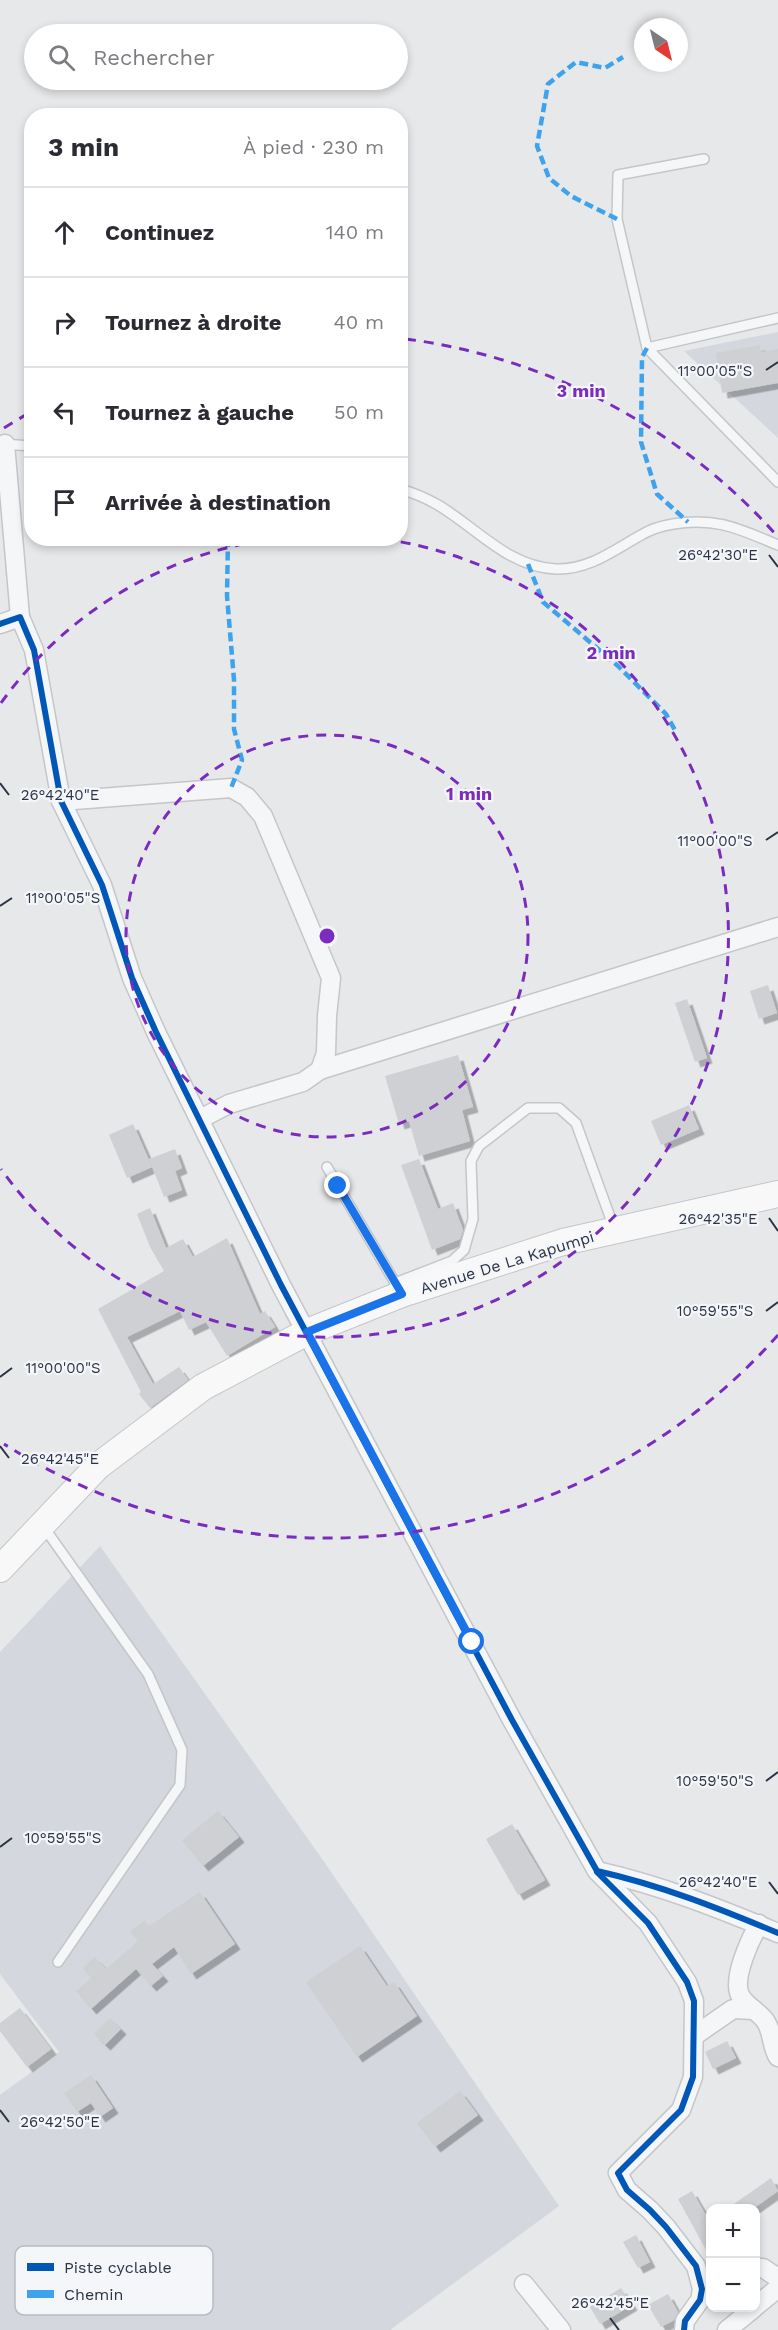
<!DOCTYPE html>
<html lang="fr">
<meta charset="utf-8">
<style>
:root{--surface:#fff;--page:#f7f7f7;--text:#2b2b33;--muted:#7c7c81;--line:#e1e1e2}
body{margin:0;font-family:"Work Sans",sans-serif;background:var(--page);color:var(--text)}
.controls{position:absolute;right:18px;bottom:18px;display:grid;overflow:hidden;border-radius:12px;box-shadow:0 3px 9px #0003}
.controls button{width:54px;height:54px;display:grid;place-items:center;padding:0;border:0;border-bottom:2px solid var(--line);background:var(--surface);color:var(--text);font:30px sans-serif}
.compass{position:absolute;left:634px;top:18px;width:54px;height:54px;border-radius:50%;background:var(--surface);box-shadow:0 3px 9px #0003;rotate:145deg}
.stop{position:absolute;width:18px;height:18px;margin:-14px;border:4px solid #1a73e8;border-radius:50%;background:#fff}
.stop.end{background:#1a73e8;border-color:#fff;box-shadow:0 2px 6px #0008}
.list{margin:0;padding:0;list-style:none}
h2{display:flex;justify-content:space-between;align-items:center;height:78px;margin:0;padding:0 24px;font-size:26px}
h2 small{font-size:20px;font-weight:400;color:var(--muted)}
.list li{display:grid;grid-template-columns:39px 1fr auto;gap:18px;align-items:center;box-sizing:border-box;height:90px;padding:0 24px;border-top:2px solid var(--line)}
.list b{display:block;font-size:22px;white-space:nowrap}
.list em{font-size:20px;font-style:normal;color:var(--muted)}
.icon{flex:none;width:33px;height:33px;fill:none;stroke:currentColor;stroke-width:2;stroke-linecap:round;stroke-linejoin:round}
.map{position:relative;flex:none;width:778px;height:2330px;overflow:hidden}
.search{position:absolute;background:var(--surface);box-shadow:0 3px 9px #0003;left:24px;top:24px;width:384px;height:66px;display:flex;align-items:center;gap:15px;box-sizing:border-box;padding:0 21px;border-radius:33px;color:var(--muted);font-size:22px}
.panel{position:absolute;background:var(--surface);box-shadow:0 3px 9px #0003;left:24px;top:108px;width:384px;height:438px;border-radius:24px}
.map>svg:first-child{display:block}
</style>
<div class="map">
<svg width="778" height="2330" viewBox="0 0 778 2330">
<defs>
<filter id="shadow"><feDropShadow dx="5.5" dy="5.5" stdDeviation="0" flood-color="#0004"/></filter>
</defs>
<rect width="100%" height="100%" fill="#e6e8ea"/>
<!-- built -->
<g fill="#d4d7dd">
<path d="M778,332V438L684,351Z"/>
<path d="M100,1546L325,1863L559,2206L390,2330H0V2095L59,2052L0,1974V1652Z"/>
</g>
<!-- building -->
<g fill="#ced0d3" filter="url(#shadow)">
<path d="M760,345L761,352L778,349V383L722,393L716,353Z"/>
<path d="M768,985L777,1013L759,1019L750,991Z"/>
<path d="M687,999L707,1058L695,1062L675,1003Z"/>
<path d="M458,1055L473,1107L462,1110L470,1141L419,1156L409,1121L399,1124L385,1076Z"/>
<path d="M689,1105L699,1129L661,1145L651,1121Z"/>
<path d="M133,1124L152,1167L127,1178L109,1135Z"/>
<path d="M175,1149L182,1168L175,1171L182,1190L164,1197L149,1159Z"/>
<path d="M419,1159L438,1209L453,1203L463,1230L460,1239L432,1250L401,1165Z"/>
<path d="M150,1208L166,1248L183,1239L193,1257L227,1238L260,1314L265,1311L275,1327L227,1356L206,1322L189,1330L180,1311L127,1337L153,1384L179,1367L188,1380L150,1408L139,1394L141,1392L98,1309L164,1271L150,1247L137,1214Z"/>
<path d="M218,1811L239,1837L203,1866L182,1840Z"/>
<path d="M512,1824L545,1880L518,1895L486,1839Z"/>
<path d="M200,1892L235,1944L191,1974L174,1947L152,1964L163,1976L151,1986L136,1969L91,2009L76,1991L91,1978L83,1968L95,1957L106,1969L138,1941L130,1931L145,1920L149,1926Z"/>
<path d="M360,1946L387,1986L394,1982L417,2016L357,2057L306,1982Z"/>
<path d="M20,2008L51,2049L27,2067L0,2031V2023Z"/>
<path d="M110,2018L121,2029L105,2045L94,2034Z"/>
<path d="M727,2041L736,2058L713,2069L705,2052Z"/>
<path d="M91,2075L113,2108L100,2117L91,2103L77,2112L64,2093Z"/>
<path d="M460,2091L478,2115L435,2147L417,2123Z"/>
<path d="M771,2178L778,2191L754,2208H728Z"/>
<path d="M692,2191L711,2224V2259L678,2199Z"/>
<path d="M636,2235L650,2262L638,2268L623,2242Z"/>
<path d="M621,2288L632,2305L600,2324L590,2307Z"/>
<path d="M668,2294L678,2312L674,2320L661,2327L648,2305Z"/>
</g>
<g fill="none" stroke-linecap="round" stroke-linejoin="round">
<!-- lane casing -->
<g stroke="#c4c6c8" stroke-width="12">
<g id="lane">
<path d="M778,318L647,348L778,482"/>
<path d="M647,348L617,219L618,175L704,159"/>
<path d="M2,444L32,446"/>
<path d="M400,489C414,493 426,498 438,505C477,528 508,567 556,569C590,570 615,549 643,534C653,528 662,526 673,524C717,517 739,529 778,545"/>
<path d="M327,1167L397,1286"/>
<path d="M395,1283L452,1261L464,1250L473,1219L471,1161L479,1146L528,1108H559L576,1123L614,1228"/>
<path d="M43,1526L148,1674L182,1750L180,1785L58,1962"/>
</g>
</g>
<!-- street casing -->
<g stroke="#c4c6c8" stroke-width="21">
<g id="street">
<path d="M5,444L20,617"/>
<path d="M0,624L20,617L34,650L61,801L102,885L132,978L156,1032L281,1285L512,1720L597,1871C660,1885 718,1908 778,1933"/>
<path d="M61,801L231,788L247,797L263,816L331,978L327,1016L326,1053L320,1070L303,1082L229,1104L200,1119"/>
<path d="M320,1070L778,927"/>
<path d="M597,1871L648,1923L687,1982L694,2001L693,2077L681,2110L618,2173L627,2190L650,2210L666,2227L696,2266L702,2289L700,2300L685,2321L684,2330"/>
<path d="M759,1924C750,1940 732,1978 740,1995C745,2006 760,2012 766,2022C773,2033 771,2046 778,2057"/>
<path d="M694,2036L733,2009L754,2010"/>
<path d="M756,2268H763L778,2278"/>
<path d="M524,2284L561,2330"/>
<path d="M756,2306L778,2288"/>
<path d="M727,2330L754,2308"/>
</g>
</g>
<!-- secondary casing -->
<g stroke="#c4c6c8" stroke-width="28">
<path id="secondary" d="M0,1569L98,1466L203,1387L307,1332L402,1294L563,1242L778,1194"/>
</g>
<!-- lane -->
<use href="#lane" stroke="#f5f6f7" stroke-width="9"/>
<!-- street -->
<use href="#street" stroke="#f5f6f7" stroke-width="18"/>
<!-- secondary -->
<use href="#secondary" stroke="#f8f8f8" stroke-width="26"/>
<!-- quiet -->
<g stroke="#3ea3ec" stroke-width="4.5" stroke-dasharray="9 4.5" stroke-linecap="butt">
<path d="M617,219L571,196L549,178L537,146L548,84L576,62L605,68L623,57"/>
<path d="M647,348L642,357L641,442L657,494L688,522"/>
<path d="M228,538L227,596L234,680V729L242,760L231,788"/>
<path d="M528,564L543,602L618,666L666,714L676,732"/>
</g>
<!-- cycleway casing -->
<g stroke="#f4f6f9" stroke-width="10">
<g id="cycleway">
<path d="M0,624L20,617L34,650L61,801L102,885L132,978L156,1032L281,1285L512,1720L597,1871C660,1885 718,1908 778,1933"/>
<path d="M597,1872L648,1923L687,1982L694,2001L693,2077L681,2110L618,2173L627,2190L650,2210L666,2227L696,2266L702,2289L700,2300L685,2321L684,2330"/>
</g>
</g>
<!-- cycleway -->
<use href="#cycleway" stroke="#0057b8" stroke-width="6"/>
</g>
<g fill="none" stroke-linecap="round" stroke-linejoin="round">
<!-- route -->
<path stroke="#1a73e8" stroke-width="8" d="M338,1186L402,1294L307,1332L472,1642"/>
</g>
<!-- ticks -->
<path fill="none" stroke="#2b3445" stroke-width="2" d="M766,370L778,362M769,555L778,567M0,783L9,795M766,840L778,832M0,906L12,898M769,1218L778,1231M766,1311L778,1302M0,1377L12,1368M0,1446L9,1458M766,1781L778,1772M0,1847L12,1838M769,1882L778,1894M0,2110L9,2122M610,2318L619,2330"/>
<!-- distance rings -->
<g fill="none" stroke="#7b2cbf" stroke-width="3" stroke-dasharray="10 8">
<circle cx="327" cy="936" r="201"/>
<path d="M1 703A401 401 0 0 1 271 539M383 539A401 401 0 1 1 1 1169"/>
<path d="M778 1335A602 602 0 0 1 4 1444M4 428A602 602 0 0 1 31 412M406 339A602 602 0 0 1 778 537"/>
</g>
<g text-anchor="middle" stroke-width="4.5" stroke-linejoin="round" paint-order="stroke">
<!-- street labels -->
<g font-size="16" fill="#2b3445" stroke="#f4f6f9">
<text transform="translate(507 1262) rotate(-17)" y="6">Avenue De La Kapumpi</text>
</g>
</g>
<!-- legend -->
<rect x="15" y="2246" width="198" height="69" rx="9" fill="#f4f6f9" stroke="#b8bcc3" stroke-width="1.5"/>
<rect x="27" y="2263" width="27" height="8" fill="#0057b8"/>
<rect x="27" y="2290" width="27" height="8" fill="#3ea3ec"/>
<g font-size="16" fill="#2b3445">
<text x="64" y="2273">Piste cyclable</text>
<text x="64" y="2300">Chemin</text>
</g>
<g font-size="15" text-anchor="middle" fill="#2b3445" stroke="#f4f6f9" stroke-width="4.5" stroke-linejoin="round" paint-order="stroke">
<text x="715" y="376">11°00'05"S</text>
<text x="718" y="560">26°42'30"E</text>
<text x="60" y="800">26°42'40"E</text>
<text x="715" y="846">11°00'00"S</text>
<text x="63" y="903">11°00'05"S</text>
<text x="718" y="1224">26°42'35"E</text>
<text x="715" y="1316">10°59'55"S</text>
<text x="63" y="1373">11°00'00"S</text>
<text x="60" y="1464">26°42'45"E</text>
<text x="715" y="1786">10°59'50"S</text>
<text x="63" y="1843">10°59'55"S</text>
<text x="718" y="1887">26°42'40"E</text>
<text x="60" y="2127">26°42'50"E</text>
<text x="610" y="2308">26°42'45"E</text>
</g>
<circle cx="327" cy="936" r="9" fill="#7b2cbf" stroke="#f4f6f9" stroke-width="3"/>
<g font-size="18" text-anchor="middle" font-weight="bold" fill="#7b2cbf" stroke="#f4f6f9" stroke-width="4.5" stroke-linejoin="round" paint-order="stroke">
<text x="581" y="397">3 min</text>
<text x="611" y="659">2 min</text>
<text x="469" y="800">1 min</text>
</g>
</svg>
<div class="controls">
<button>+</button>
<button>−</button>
</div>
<svg class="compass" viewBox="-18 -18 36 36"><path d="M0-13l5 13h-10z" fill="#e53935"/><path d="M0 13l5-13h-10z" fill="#7c7c81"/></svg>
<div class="stop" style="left:472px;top:1642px"></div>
<div class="stop end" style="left:338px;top:1186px"></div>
<div class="search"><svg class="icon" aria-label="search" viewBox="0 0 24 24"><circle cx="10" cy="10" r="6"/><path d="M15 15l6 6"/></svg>Rechercher</div>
<section class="panel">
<h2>3 min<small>À pied · 230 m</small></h2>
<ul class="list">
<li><svg class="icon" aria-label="ahead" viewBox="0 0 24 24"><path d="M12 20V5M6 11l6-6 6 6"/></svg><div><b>Continuez</b></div><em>140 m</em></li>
<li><svg class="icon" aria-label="right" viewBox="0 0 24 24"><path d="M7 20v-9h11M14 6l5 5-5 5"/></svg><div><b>Tournez à droite</b></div><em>40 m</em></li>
<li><svg class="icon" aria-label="left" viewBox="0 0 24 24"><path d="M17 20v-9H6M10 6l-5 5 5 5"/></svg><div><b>Tournez à gauche</b></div><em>50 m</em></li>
<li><svg class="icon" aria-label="arrive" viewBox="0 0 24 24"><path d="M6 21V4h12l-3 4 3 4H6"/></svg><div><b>Arrivée à destination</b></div></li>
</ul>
</section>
</div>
